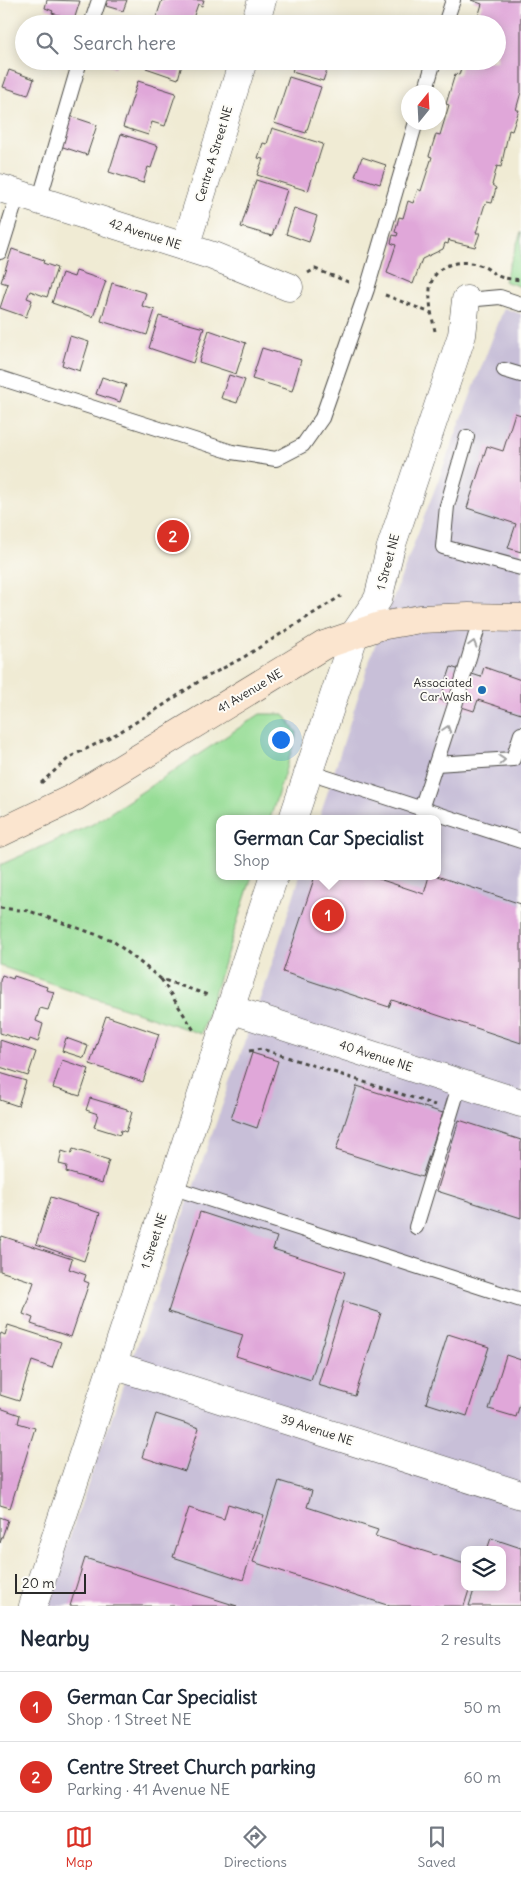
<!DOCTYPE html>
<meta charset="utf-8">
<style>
:root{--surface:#fff;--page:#f2f2f3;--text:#1f2937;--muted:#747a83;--line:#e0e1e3;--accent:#d93025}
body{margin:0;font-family:Delius,sans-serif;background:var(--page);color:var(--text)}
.controls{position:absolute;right:15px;bottom:15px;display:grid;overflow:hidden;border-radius:10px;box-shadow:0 2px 12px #0003}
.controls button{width:45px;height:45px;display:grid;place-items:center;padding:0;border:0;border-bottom:1px solid var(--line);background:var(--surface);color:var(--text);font:25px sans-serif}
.compass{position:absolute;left:401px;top:85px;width:45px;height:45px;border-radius:50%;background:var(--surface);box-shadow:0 2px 12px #0003;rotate:18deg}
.scale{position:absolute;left:15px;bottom:12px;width:71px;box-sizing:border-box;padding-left:5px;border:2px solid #2b2b2b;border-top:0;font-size:14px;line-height:18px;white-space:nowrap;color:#2b2b2b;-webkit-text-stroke:4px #fdfcf7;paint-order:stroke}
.you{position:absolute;left:280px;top:739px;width:18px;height:18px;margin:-12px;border:4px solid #fff;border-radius:50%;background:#1a73e8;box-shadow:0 0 0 8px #1a73e833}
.badge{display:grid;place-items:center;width:32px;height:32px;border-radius:50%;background:var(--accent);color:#fff;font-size:16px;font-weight:700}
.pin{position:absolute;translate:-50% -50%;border:2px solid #fff;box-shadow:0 1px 5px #0006}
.popup{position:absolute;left:216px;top:815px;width:225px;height:65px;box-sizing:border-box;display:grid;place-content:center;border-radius:10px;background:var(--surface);filter:drop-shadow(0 1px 4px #0005);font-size:16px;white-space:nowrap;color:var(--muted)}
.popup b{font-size:19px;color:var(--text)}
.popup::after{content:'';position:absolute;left:50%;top:100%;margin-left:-10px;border:10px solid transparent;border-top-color:var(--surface)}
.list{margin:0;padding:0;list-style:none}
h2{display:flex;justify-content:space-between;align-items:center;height:65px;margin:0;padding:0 20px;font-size:21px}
h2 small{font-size:16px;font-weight:400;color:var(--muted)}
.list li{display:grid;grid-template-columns:32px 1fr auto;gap:15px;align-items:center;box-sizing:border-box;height:70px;padding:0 20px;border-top:1px solid var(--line)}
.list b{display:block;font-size:19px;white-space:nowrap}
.list p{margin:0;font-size:16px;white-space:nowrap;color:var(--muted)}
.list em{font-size:16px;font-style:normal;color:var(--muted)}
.icon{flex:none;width:28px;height:28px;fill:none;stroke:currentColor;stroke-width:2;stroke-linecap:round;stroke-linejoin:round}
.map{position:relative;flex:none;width:521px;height:1606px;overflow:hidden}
.search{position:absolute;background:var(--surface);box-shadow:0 2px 12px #0003;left:15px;right:15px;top:15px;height:55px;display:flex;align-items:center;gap:12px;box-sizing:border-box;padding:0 18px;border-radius:28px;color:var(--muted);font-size:19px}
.sheet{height:205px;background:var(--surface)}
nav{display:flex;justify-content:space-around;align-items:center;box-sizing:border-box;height:70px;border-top:1px solid var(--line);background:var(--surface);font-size:14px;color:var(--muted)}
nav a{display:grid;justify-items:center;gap:2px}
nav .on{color:var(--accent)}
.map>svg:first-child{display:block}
</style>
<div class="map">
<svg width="521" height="1606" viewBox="0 0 521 1606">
<rect width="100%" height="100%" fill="#fdfcf7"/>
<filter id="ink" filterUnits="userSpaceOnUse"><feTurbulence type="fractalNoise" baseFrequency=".02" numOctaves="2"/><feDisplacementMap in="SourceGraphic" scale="10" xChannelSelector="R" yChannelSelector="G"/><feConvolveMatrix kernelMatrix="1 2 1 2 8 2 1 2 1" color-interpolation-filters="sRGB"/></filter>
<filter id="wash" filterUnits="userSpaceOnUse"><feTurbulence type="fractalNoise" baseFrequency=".0096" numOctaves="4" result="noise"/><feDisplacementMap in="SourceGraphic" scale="20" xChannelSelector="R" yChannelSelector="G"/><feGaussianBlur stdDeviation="1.12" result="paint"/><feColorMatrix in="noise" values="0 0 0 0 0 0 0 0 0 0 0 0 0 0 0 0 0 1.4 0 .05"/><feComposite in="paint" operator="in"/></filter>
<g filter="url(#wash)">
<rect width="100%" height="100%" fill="#f0ebd4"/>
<!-- industrial -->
<path fill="#c8bfd8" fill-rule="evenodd" d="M504,308L521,314V1606H45L267,979L300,876H437V819H319L372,653ZM465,1550H502V1587H465Z"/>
<!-- green -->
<g fill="#97dd96" stroke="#618460">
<path d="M521,232V287L504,281Z"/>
<path d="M260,714H284L297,733L270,819H219V876H252L201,1034L0,966V865L93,824Z"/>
</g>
<g id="blocks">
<!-- building -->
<g fill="#e0a7d9">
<path d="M47,0L80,1L74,20L52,13L53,11L45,8Z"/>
<path d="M108,0H127L123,11L106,6Z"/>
<path d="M162,0H204L202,6L198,4L191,24H174L156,18Z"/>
<path d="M471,0H521V92L516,110H519L512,131L509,130L501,167L497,166L492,185L496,188L492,203L487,202L486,204H485L476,233H480L475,247L450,241L449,239L448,244L445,243L443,249L422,259L413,284L387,273L396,245L391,243L393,235L397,236L398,233L395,232L399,217L403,218L408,201L413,203L418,189L421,191L432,157L429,156L436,134L440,135L449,105L446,104L455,74L459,75L463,61H497V24H476L482,4Z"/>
<path d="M96,61H117L115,68Z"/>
<path d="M148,61H183L178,79L146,68Z"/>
<path d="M295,61H330L323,81L292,72Z"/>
<path d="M9,70L34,79L28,95L3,87Z"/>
<path d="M289,77L321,87L306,133L274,123Z"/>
<path d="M138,81L176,93L165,126L152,122L148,135L123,127Z"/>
<path d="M70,116L97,125L87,155L60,146Z"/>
<path d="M272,128L323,144L308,191L257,175L263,159L258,158L263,143L267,144Z"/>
<path d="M121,134L158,146L151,168L148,167L143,183L109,172Z"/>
<path d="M362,157L386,165L380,184L355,176Z"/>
<path d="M256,180L287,190L272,236L241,227Z"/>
<path d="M294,208L317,216L309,242L286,234Z"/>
<path d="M12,249L44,260L43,263L57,268L47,297L30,291L27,298L32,300L26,317L0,308L8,284L1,282Z"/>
<path d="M76,271L106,281L93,317L52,303L62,273L74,277Z"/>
<path d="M112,283L146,293L142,306L155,310L147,335L101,321Z"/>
<path d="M159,316L204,328L193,363L149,348Z"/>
<path d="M209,330L246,343L236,374L199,362Z"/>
<path d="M70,336L89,342L80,371L62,365Z"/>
<path d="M262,348L301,360L292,391L252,379Z"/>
<path d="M229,375L245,380L237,403L221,398Z"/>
<path d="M102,377L126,385L120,402L96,394Z"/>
<path d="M515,413L521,415V552L508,548L516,524L467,508L487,446L503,451Z"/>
<path d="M451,667L481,677L484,667L521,680V714L478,700L474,711L440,700Z"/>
<path d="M315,876H370L424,894L429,876H437L521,904V1043L392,1000L389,1007L283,972Z"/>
<path d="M2,975L13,979L14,976L47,987L46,990L54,992L48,1010L40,1008L36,1021L43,1024L38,1042L30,1039L29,1042L0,1033V981Z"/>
<path d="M106,1016L159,1034L143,1082L90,1064Z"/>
<path d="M66,1038L88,1046L84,1058L62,1051Z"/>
<path d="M0,1040L36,1052L28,1076L0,1067Z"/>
<path d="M252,1053L278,1061L257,1128L231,1119Z"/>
<path d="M62,1060L89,1069L80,1096L53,1088Z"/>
<path d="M0,1073L26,1081L18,1106L0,1100Z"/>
<path d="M357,1086L443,1113L422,1177L336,1150Z"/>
<path d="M90,1098L127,1109V1111L132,1112L126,1132L121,1130L120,1135L94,1127L98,1114L86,1110Z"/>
<path d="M459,1120L521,1140V1218L437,1191Z"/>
<path d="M73,1149L109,1160L102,1183L66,1172L67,1166L59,1164L62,1151L71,1154Z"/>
<path d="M51,1197L100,1213L84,1261L36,1244Z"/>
<path d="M200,1212L277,1237L273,1249L345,1272L311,1380L236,1356L243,1335L168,1312Z"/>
<path d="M2,1236L72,1259L69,1269L86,1275L84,1281L89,1283L71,1337L31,1324L33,1318L23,1314L34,1282L0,1271V1241Z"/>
<path d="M344,1301L381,1313L355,1396L318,1385Z"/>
<path d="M8,1325L61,1342L52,1368L32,1361L19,1401L0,1395V1336L1,1333L5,1335Z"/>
<path d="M448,1334L489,1347L467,1416L426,1403Z"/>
<path d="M506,1355L521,1360V1401L516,1417L489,1409Z"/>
<path d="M0,1408L20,1415L18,1423L35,1428L10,1508L0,1505Z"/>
<path d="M156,1414L199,1428L185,1471L142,1457Z"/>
<path d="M279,1481L312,1491L307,1507L378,1530L375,1536L465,1564V1587H470L464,1606H390L253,1562Z"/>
<path d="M228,1504L264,1515L243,1580L173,1557L189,1508L224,1519Z"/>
<path d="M0,1517L8,1520L0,1543Z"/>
<path d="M491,1538L521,1548V1606H469L475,1587H502V1550H487Z"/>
<path d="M85,1558L237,1606H70Z"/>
</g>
</g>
</g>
<g filter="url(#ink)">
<use href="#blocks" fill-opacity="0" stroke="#494844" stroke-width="1"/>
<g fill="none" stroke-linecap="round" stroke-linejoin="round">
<!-- lane casing -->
<g stroke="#494844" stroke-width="16">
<g id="lane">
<path d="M91,24L99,0"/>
<path d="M445,24L453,0"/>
<path d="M425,92L434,61"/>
<path d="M39,201L80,61"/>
<path d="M0,252L18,194"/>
<path d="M466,300L500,297L521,304"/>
<path d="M504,370L521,375"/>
<path d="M0,378L232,452L276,459L303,445L322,418L367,289L416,122"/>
<path d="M467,437L447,506L443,547L521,568"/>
<path d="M436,764L513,759L521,734"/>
<path d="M309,772L521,841"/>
<path d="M421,809L455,705L481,617"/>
<path d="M171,1187L521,1300"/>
<path d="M416,1227L460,1083"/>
</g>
</g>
<!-- street casing -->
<g stroke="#494844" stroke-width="29">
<g id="street">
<path d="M255,24L262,0"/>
<path d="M0,188L213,256L289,287"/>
<path d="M185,247L243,61"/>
<path d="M293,819L355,633L378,599L390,550L462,335L466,300"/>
<path d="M230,1009L521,1103"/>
<path d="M113,1365L521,1495"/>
<path d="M33,1606L274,876"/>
</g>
</g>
<!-- secondary casing -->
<g stroke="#494844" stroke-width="29">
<path id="secondary" d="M0,833L75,797L324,645L380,626L420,619L469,617L521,618"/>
</g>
<!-- path -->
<g stroke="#494844" stroke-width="3" stroke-dasharray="4 4" stroke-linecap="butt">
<path d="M308,273L315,269L351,283"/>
<path d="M385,295L431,313"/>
<path d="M435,331C432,318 429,303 430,289C433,263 461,258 482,266C488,268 492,273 498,276C504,279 514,279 521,280"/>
<path d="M41,783L70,757L118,733L159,708L201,680L244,657L341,596"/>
<path d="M0,908L29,911L112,940L161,979L208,995"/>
<path d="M161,979L195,1032"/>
<path d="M249,1051L262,1049L435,1105"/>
</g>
<!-- lane -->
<use href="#lane" stroke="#fff" stroke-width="14"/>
<!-- street -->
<use href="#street" stroke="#fff" stroke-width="28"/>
<!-- secondary -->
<use href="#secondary" stroke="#fbe5cf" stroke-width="28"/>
</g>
<!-- one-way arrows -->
<defs><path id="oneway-chevron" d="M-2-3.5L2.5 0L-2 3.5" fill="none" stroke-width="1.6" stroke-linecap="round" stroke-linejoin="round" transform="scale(1.25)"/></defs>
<g stroke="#a0a0a0">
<use href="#oneway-chevron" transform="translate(473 644) rotate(-74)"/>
<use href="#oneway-chevron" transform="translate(447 729) rotate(-72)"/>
<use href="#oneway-chevron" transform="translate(502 760) rotate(-4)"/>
</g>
</g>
<!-- markers -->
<circle fill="#1f6fb2" stroke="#fdfcf7" stroke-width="2" cx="482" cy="690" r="5"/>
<g text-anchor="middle" stroke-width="4" stroke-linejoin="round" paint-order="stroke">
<!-- street labels -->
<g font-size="12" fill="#2b2b2b" stroke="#fdfcf7">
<text transform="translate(214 154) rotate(-73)" y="4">Centre A Street NE</text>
<text transform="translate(145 234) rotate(18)" y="4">42 Avenue NE</text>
<text transform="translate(388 562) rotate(-75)" y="4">1 Street NE</text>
<text transform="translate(250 691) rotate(-31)" y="4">41 Avenue NE</text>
<text transform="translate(376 1056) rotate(18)" y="4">40 Avenue NE</text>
<text transform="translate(154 1241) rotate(-72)" y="4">1 Street NE</text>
<text transform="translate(317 1430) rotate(18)" y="4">39 Avenue NE</text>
</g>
<!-- poi labels -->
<g font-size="12" fill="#2b2b2b" stroke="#fdfcf7" text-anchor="end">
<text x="472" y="687">Associated<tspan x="472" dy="14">Car Wash</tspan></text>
</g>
</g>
</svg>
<div class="controls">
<button><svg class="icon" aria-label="layers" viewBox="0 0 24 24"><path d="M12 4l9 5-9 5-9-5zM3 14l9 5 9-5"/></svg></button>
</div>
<svg class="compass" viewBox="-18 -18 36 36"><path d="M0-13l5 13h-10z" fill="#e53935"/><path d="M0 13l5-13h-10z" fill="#747a83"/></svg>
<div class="scale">20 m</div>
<div class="you"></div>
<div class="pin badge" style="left:328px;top:915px">1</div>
<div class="popup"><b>German Car Specialist</b>Shop</div>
<div class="pin badge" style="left:173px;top:536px">2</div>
<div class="search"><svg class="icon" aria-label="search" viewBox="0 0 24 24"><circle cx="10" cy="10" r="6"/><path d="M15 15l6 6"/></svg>Search here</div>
</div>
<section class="sheet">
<h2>Nearby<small>2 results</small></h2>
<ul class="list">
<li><span class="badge">1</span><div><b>German Car Specialist</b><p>Shop · 1 Street NE</p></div><em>50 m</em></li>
<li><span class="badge">2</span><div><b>Centre Street Church parking</b><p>Parking · 41 Avenue NE</p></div><em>60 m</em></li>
</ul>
</section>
<nav>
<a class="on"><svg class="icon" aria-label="map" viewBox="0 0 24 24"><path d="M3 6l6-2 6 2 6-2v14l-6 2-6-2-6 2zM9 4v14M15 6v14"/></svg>Map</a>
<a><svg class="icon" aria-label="directions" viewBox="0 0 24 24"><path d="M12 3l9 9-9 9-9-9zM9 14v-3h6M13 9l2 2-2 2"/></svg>Directions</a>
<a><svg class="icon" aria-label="saved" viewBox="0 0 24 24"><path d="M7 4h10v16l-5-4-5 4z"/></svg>Saved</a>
</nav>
